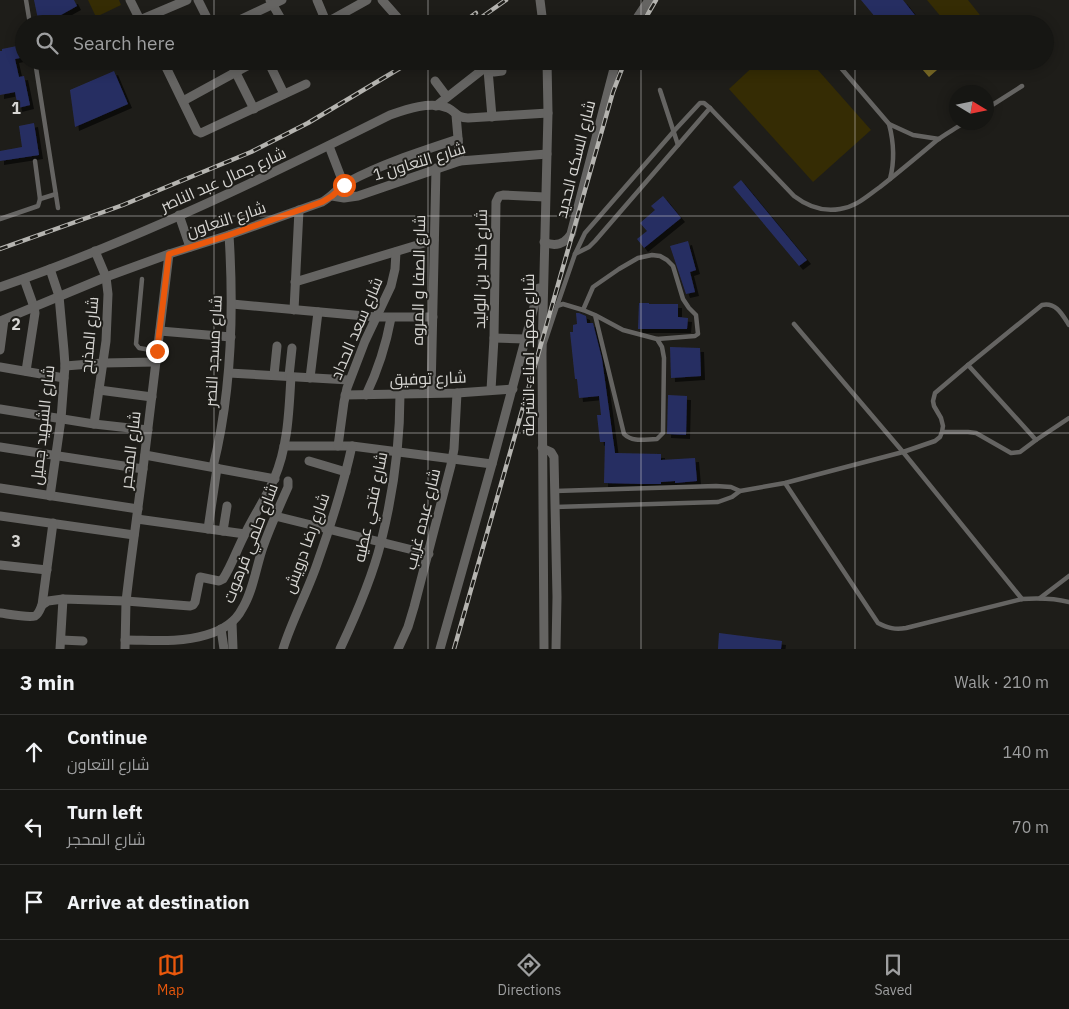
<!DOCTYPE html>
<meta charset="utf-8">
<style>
:root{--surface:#161613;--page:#1f1f1c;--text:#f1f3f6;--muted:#9e9fa0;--line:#353533;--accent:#ea580c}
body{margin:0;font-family:"IBM Plex Sans",Cairo,sans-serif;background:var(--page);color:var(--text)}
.compass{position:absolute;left:949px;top:85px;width:45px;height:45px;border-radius:50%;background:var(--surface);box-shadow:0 2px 12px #0003;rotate:100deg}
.stop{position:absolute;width:15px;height:15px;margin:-11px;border:4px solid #ea580c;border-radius:50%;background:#fff}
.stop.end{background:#ea580c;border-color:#fff;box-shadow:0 1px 5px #0008}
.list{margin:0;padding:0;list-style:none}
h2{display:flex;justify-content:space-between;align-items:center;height:65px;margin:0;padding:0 20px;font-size:21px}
h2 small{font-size:16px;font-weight:400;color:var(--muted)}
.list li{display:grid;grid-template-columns:32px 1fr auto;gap:15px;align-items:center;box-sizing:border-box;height:75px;padding:0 20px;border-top:1px solid var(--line)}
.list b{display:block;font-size:19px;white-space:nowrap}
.list p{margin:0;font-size:16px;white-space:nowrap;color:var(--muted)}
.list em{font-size:16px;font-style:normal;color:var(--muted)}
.icon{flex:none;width:28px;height:28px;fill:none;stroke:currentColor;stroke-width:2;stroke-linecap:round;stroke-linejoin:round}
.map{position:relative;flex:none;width:1069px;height:649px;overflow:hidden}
.search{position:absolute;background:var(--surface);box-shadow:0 2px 12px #0003;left:15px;right:15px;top:15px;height:55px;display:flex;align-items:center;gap:12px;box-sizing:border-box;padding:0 18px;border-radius:28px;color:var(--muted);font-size:19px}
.sheet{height:290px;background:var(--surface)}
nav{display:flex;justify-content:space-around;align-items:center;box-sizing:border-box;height:70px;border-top:1px solid var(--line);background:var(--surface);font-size:14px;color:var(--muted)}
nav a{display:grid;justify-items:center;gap:2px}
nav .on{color:var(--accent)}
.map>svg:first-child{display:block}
</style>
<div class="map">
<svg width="1069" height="649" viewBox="0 0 1069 649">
<defs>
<filter id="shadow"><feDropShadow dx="4" dy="4" stdDeviation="0" flood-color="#0009"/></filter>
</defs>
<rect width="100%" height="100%" fill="#1e1d19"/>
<!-- green -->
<g fill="#352c04">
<path d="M88,0H119L121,5L96,17Z"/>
<path d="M927,0H968L987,24H947Z"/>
<path d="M759,61H810L871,130L813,182L729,89Z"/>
</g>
<!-- water -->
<path fill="#7b6b26" d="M915,61H943L945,63L929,77Z"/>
<!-- building -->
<g fill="#282f62" filter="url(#shadow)">
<path d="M34,0H74L77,6L45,24H39Z"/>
<path d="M861,0H903L922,24H881Z"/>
<path d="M17,46L20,58L15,59L19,77L24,76L30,105L18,108L15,92L0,95V51H2V49Z"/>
<path d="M114,71L128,104L75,127L70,90Z"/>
<path d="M34,123L39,155L0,161V151L22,147L19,126Z"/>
<path d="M741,180L807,260L799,266L733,187Z"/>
<path d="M663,196L681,218L644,248L637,239L647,231L640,223L655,210L651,206Z"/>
<path d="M688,241L696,270L690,272L695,292L686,294L670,246Z"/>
<path d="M639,303H649V304H678V317L688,318L687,329H638Z"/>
<path d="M576,313H579L586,316L587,323H593L602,359L615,453L661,454V460L695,458L697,481L675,483V481L661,482V484H643L604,483L605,442H600L597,415H601L599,396L579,398L577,379H575L570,332H573V325L577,324Z"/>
<path d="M670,347L700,348L701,376L671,378Z"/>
<path d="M668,395L687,396L686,435L667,434Z"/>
<path d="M719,633L782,641L781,649H718Z"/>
</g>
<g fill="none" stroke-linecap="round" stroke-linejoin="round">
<!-- lane -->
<g stroke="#656462" stroke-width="4.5">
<path d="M26,0L30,24"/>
<path d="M35,61L58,208"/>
<path d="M835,61L889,124L913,135L939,139"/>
<path d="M660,90L678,145"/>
<path d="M986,109L1022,86"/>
<path d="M889,124C894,143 895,160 890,179"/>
<path d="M40,199L56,194"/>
<path d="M0,219L38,206L40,199L35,161"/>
<path d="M575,254L589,247L595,241L710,108"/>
<path d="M142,279L136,344L139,348L157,351"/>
<path d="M557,306L563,304L583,310L595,315L623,330L657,339L662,347L664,358L663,433L657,439C646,439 633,443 624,434L595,315"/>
<path d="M583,310L593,287L619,269L638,258L652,255L660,256L667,260L673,266L683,299L689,308L696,315L698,334L695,336L657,339"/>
<path d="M794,324L903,452L1022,599"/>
<path d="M545,342L557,306L575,254L585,233L674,131L700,103H704L710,108L794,196C807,206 823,212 840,209C856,207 867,196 880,187C899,172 917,157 936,141C945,134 955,129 965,122"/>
<path d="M968,365L1036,440L1069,418"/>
<path d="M942,432H968L976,433L1011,453L1020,452L1036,440"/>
<path d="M785,483L878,623C888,628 895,630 906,628L1022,599C1038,598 1053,598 1069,602"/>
<path d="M555,491L716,486L731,487L740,491"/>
<path d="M555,507L718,502L732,497L740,491L785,483L903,452L935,441L940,437L942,432L943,426L941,418L934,406L933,401L935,393L968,365L1042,305C1056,302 1062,314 1069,325"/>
<path d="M1040,598L1069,576"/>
</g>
<!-- street -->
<g stroke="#656462" stroke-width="9">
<path d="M130,0L142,24"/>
<path d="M198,0L210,24"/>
<path d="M270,0L284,24"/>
<path d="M317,0L327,24"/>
<path d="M382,0L397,17L398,20L399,24"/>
<path d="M540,0L543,24"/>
<path d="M140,20L187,0"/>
<path d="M231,24L282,0"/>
<path d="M324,24L367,0"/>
<path d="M633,24L649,0"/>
<path d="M163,61L197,131L201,133L306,84"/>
<path d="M230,61L254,109"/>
<path d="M268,61L284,94"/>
<path d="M488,70L492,117"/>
<path d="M435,81L447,97"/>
<path d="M183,101L256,61"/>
<path d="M436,106L482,70L484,69L494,72L502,71"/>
<path d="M456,115L460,161"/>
<path d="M329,146L344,185"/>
<path d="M332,196L344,198L358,196L460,161L547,154"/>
<path d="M179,215L190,247"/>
<path d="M544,242C555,247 565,244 571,234L616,61"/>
<path d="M24,279L34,307L35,313L26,371"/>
<path d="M295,282L434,240"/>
<path d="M0,287C134,241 264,178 390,115C407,109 430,101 448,108C456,112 457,118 468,118L548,113"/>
<path d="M232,304L376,317H433"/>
<path d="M294,310L299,210"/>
<path d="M0,321L106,277L169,254L229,235L322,202C333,196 339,186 350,181C384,163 422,151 458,139"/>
<path d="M160,331L231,337"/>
<path d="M494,338L526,339"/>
<path d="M0,350L4,320"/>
<path d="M65,366L103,363L156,362"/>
<path d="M0,367L64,378"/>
<path d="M229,373L349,380"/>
<path d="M274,375L277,346"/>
<path d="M289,376L292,348"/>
<path d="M310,378L318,312"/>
<path d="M99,390L152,397"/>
<path d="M491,390L494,338L496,202L499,196L503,195L545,197"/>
<path d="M431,393L436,168"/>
<path d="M345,395L457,393L513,389"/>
<path d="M366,395C378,370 386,345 391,318"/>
<path d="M0,409L94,424L148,430"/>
<path d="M94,424L106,341L108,294L106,277L95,251"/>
<path d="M284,446H352L492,464"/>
<path d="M338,446L344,402L347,388L365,341L391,286L395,269L396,252"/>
<path d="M0,447L143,469"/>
<path d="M542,448L551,452L554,457L557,597L556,649"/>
<path d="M145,455L275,479"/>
<path d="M309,461L346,472"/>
<path d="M213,467C232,391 234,313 229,235"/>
<path d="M0,488L138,509"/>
<path d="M50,496L61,419L65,366L64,351L59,296L50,269"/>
<path d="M0,516L134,535"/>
<path d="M275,516L429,554"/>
<path d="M137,519L245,534"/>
<path d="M208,529L217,468"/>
<path d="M223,531L227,506"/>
<path d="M0,565L47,570"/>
<path d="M42,605L48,601L63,599L126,601L190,606L193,605L195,602L200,577L219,581L223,579C232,565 237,549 245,534C254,515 266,498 274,479C288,447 289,411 291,376"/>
<path d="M0,613C8,614 28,618 35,616C39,614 40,609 42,605L53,523"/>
<path d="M232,622L233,649"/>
<path d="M221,629L224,649"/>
<path d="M61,640L83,641"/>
<path d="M125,640C151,640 180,643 206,635C220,631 235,623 242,609C253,592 256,567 263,547C270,527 279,507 288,487V481"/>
<path d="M60,649L63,599"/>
<path d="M125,649L126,601L130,568L143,469L169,254"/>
<path d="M283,649C292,620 307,593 317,564C331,525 343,486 352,446"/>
<path d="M340,649C356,615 372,579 381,542C393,494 400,443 400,394"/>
<path d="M398,649L408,627L414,607L451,465L454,449L457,393"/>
<path d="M440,649L492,464L539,288"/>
<path d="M544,649L542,354L548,113L547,61"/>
</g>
<!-- rail casing -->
<g stroke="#b5b4b0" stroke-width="4.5">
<g id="rail">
<path d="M461,24L476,13"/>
<path d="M472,24L506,0"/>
<path d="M642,24L656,0"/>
<path d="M0,249L123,205L251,152L308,123L412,61"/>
<path d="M454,649L613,92L625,61"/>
</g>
</g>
<!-- rail -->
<use href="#rail" stroke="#1e1d19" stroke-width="2.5" stroke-dasharray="8" stroke-linecap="butt"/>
</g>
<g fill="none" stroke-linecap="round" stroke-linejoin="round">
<!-- route -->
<path stroke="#ea580c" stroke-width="6" d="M157,351L169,254L229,235L322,202L332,196L344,185"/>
</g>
<!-- grid -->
<path fill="none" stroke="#d7d6d3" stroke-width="1" stroke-opacity="0.55" d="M214,0V24M428,0V24M641,0V24M855,0V24M214,61V649M428,61V649M641,61V649M855,61V649M0,216H1069M0,433H1069"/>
<g text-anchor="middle" stroke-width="4" stroke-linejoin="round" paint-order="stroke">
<!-- street labels -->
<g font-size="16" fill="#d7d6d3" stroke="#1e1d19">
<text transform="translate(575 159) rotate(-76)" y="6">شارع السكه الحديد</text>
<text transform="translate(419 161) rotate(-17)" y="6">شارع التعاون 1</text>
<text transform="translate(223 179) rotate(-24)" y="6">شارع جمال عبد الناصر</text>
<text transform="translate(226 219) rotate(-18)" y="6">شارع التعاون</text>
<text transform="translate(480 269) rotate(-89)" y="6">شارع خالد بن الوليد</text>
<text transform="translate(418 280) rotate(-89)" y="6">شارع الصفا و المروه</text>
<text transform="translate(356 328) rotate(-67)" y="6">شارع سعد الحداد</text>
<text transform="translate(89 335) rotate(-85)" y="6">شارع المذبح</text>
<text transform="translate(213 351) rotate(-87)" y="6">شارع مسجد النصر</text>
<text transform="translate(528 355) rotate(-90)" y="6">شارع معهد امناء الشرطة</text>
<text transform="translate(428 378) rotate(-2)" y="6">شارع توفيق</text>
<text transform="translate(42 425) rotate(-84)" y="6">شارع الشهيد جميل</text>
<text transform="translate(130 450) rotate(-83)" y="6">شارع المحجر</text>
<text transform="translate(370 507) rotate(-78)" y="6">شارع فتحي عطيه</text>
<text transform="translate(422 519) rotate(-76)" y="6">شارع عبده غريب</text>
<text transform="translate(250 543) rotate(-69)" y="6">شارع حلمي فرهوت</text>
<text transform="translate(306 543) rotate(-70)" y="6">شارع رضا درويش</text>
</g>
</g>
<g font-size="16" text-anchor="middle" font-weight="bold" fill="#d7d6d3" stroke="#1e1d19" stroke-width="4" stroke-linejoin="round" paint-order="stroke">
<text x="16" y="114">1</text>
<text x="16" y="330">2</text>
<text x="16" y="547">3</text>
</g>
</svg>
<svg class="compass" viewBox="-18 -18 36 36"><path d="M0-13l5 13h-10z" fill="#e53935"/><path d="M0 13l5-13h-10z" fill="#9e9fa0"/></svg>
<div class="stop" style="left:344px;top:185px"></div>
<div class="stop end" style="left:157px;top:351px"></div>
<div class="search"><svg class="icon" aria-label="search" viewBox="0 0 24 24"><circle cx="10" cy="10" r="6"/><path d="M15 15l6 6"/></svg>Search here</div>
</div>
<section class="sheet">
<h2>3 min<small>Walk · 210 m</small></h2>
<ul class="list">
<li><svg class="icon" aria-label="ahead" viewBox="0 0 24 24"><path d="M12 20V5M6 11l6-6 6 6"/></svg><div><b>Continue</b><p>شارع التعاون</p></div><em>140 m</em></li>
<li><svg class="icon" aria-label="left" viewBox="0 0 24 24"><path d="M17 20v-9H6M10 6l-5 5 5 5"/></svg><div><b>Turn left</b><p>شارع المحجر</p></div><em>70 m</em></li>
<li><svg class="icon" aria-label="arrive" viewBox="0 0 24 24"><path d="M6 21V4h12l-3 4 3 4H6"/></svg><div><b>Arrive at destination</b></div></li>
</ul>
</section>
<nav>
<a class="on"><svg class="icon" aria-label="map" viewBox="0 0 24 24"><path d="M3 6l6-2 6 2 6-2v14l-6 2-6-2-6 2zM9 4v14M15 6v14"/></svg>Map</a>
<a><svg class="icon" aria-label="directions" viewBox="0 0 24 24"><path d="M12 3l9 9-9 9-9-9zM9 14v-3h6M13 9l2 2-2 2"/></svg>Directions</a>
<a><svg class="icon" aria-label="saved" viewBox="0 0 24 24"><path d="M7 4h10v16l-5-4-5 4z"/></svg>Saved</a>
</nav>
